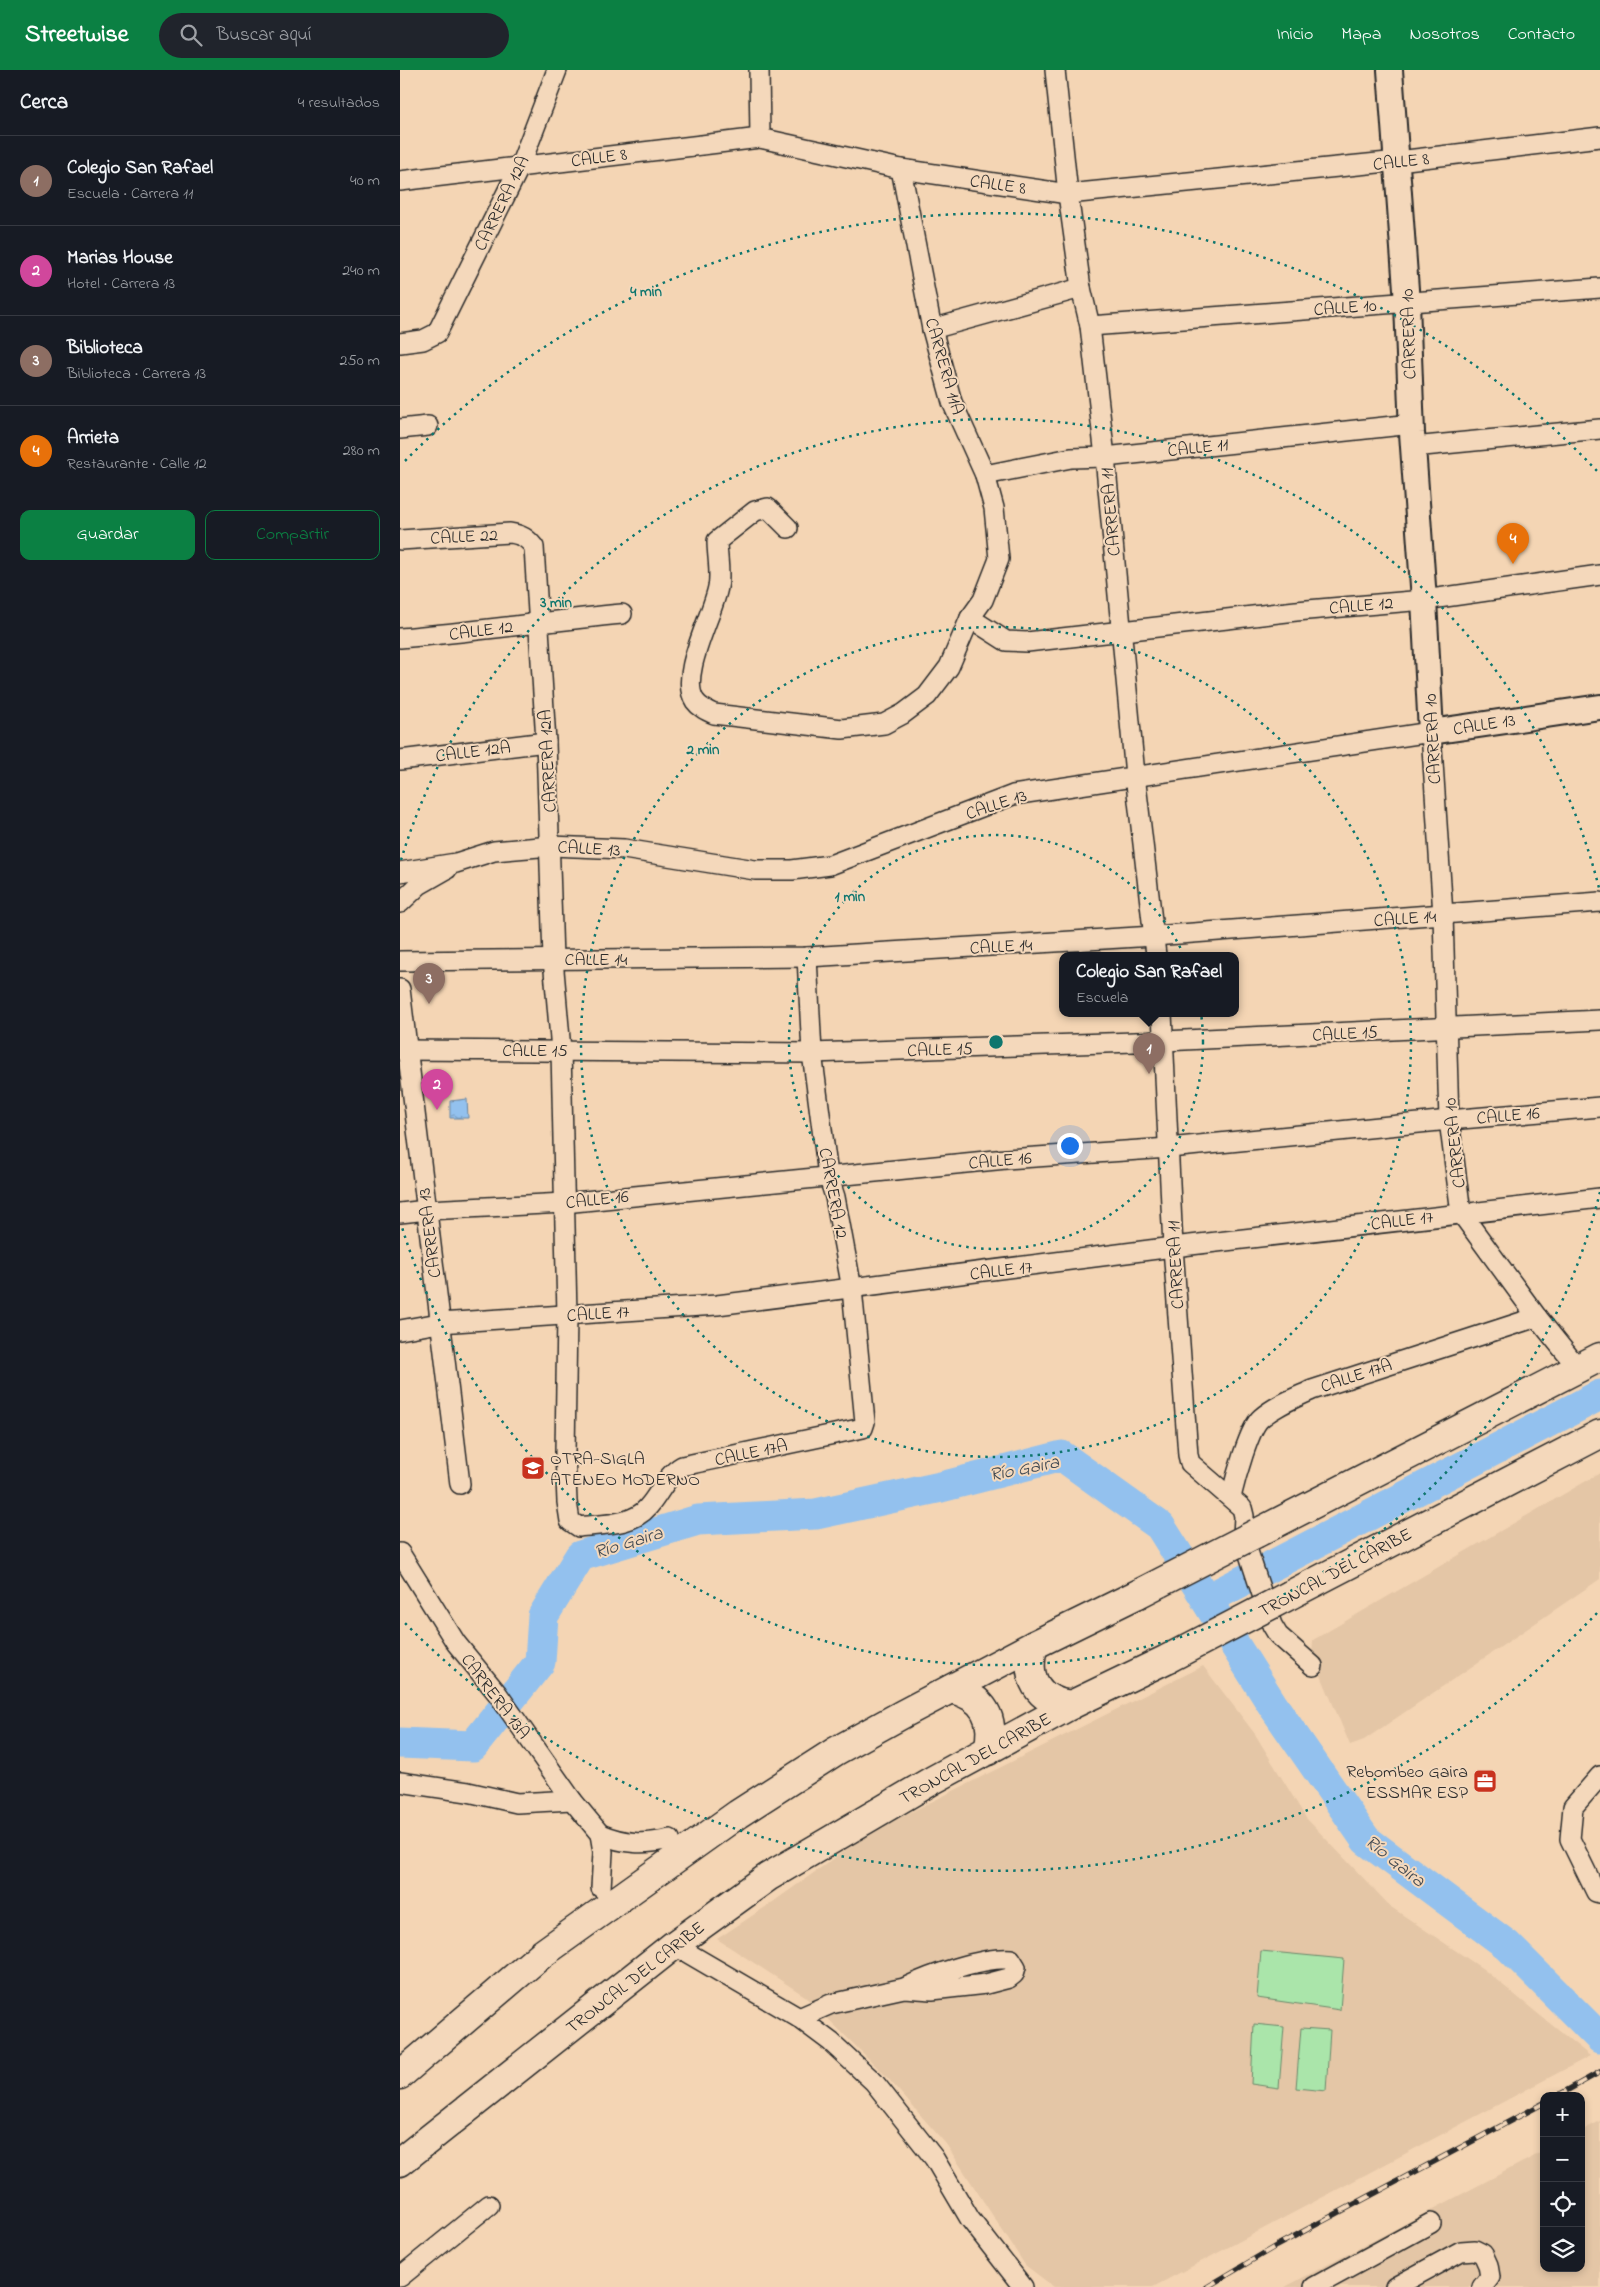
<!DOCTYPE html>
<html lang="es">
<meta charset="utf-8">
<style>
:root{--surface:#171b24;--page:#20242c;--text:#f1f3f6;--muted:#9ea1a6;--line:#363941;--accent:#0b8043}
body{margin:0;font-family:"Indie Flower",sans-serif;background:var(--page);color:var(--text)}
.controls{position:absolute;right:15px;bottom:15px;display:grid;overflow:hidden;border-radius:10px;box-shadow:0 2px 8px #0003}
.controls button{width:45px;height:45px;display:grid;place-items:center;padding:0;border:0;border-bottom:1px solid var(--line);background:var(--surface);color:var(--text);font:25px sans-serif}
.you{position:absolute;left:669px;top:1075px;width:18px;height:18px;margin:-12px;border:4px solid #fff;border-radius:50%;background:#1a73e8;box-shadow:0 0 0 8px #1a73e833}
.badge{display:grid;place-items:center;width:32px;height:32px;border-radius:50%;background:var(--accent);color:#fff;font-size:16px;font-weight:700}
.pin{position:absolute;translate:-50% -41px;filter:drop-shadow(0 1px 2px #0008)}
.pin::after{content:'';position:absolute;top:26px;width:18px;height:15px;background:inherit;clip-path:polygon(0 0,100% 0,50% 100%)}
.popup{position:absolute;left:659px;top:882px;width:180px;height:65px;box-sizing:border-box;display:grid;place-content:center;border-radius:10px;background:var(--surface);filter:drop-shadow(0 1px 4px #0005);font-size:16px;white-space:nowrap;color:var(--muted)}
.popup b{font-size:19px;color:var(--text)}
.popup::after{content:'';position:absolute;left:50%;top:100%;margin-left:-10px;border:10px solid transparent;border-top-color:var(--surface)}
.list{margin:0;padding:0;list-style:none}
h2{display:flex;justify-content:space-between;align-items:center;height:65px;margin:0;padding:0 20px;font-size:21px}
h2 small{font-size:16px;font-weight:400;color:var(--muted)}
.list li{display:grid;grid-template-columns:32px 1fr auto;gap:15px;align-items:center;box-sizing:border-box;height:90px;padding:0 20px;border-top:1px solid var(--line)}
.list b{display:block;font-size:19px;white-space:nowrap}
.list p{margin:0;font-size:16px;white-space:nowrap;color:var(--muted)}
.list em{font-size:16px;font-style:normal;color:var(--muted)}
.actions{display:flex;gap:10px;padding:15px 20px}
.actions a{flex:1;padding:11px 0;border:1px solid var(--accent);border-radius:10px;text-align:center;font-size:18px;color:var(--accent)}
.actions .main{background:var(--accent);color:#fff}
.icon{flex:none;width:28px;height:28px;fill:none;stroke:currentColor;stroke-width:2;stroke-linecap:round;stroke-linejoin:round}
.map{position:relative;flex:none;width:1200px;height:2217px;overflow:hidden}
header{display:flex;align-items:center;gap:30px;box-sizing:border-box;height:70px;padding:0 25px;background:var(--accent);color:#fff}
header strong{font-size:24px}
nav{display:flex;gap:28px;margin-inline-start:auto;font-size:18px}
.search{width:350px;height:45px;background:var(--page);display:flex;align-items:center;gap:12px;box-sizing:border-box;padding:0 18px;border-radius:28px;color:var(--muted);font-size:19px}
main{display:flex}
aside{flex:1;background:var(--surface)}
.map>svg:first-child{display:block}
</style>
<header>
<strong>Streetwise</strong>
<div class="search"><svg class="icon" aria-label="search" viewBox="0 0 24 24"><circle cx="10" cy="10" r="6"/><path d="M15 15l6 6"/></svg>Buscar aquí</div>
<nav><a>Inicio</a><a>Mapa</a><a>Nosotros</a><a>Contacto</a></nav>
</header>
<main>
<aside>
<h2>Cerca<small>4 resultados</small></h2>
<ul class="list">
<li><span class="badge" style="background:#8d6e63">1</span><div><b>Colegio San Rafael</b><p>Escuela · Carrera 11</p></div><em>40 m</em></li>
<li><span class="badge" style="background:#d1479c">2</span><div><b>Marias House</b><p>Hotel · Carrera 13</p></div><em>240 m</em></li>
<li><span class="badge" style="background:#8d6e63">3</span><div><b>Biblioteca</b><p>Biblioteca · Carrera 13</p></div><em>250 m</em></li>
<li><span class="badge" style="background:#e8710a">4</span><div><b>Arrieta</b><p>Restaurante · Calle 12</p></div><em>280 m</em></li>
</ul>
<div class="actions"><a class="main">Guardar</a><a>Compartir</a></div>
</aside>
<div class="map">
<svg width="1200" height="2217" viewBox="0 0 1200 2217">
<defs>
<pattern id="water-ripples" width="26" height="14" patternUnits="userSpaceOnUse" patternTransform="scale(1.25)"><rect width="26" height="14" fill="#93c1ee"/><path d="M2 4q2-2 4 0t4 0M15 11q2-2 4 0t4 0" fill="none" stroke="#789dc1"/></pattern>
</defs>
<rect width="100%" height="100%" fill="#f4d5b4"/>
<filter id="ink" filterUnits="userSpaceOnUse"><feTurbulence type="fractalNoise" baseFrequency=".02" numOctaves="2"/><feDisplacementMap in="SourceGraphic" scale="10" xChannelSelector="R" yChannelSelector="G"/><feConvolveMatrix kernelMatrix="1 2 1 2 8 2 1 2 1" color-interpolation-filters="sRGB"/></filter>
<g filter="url(#ink)">
<!-- built -->
<g fill="#e4c6a6">
<path d="M1200,1403V1509L964,1670L950,1675L912,1584L913,1570Z"/>
<path d="M803,1596L855,1664L906,1748L991,1837L1083,1899L1190,1986L753,2217H654L625,2195L546,2074L484,2004L405,1926L317,1869L370,1834L471,1762Z"/>
<path d="M1200,2051V2217H885L1144,2081V2198H1181V2061Z"/>
</g>
<!-- pitch -->
<g fill="#aae5aa" stroke="#6a886a">
<path d="M861,1881L944,1889L940,1940L857,1928Z"/>
<path d="M854,1954L884,1957L879,2018L851,2014Z"/>
<path d="M901,1958L930,1960L926,2021L896,2018Z"/>
</g>
<!-- water -->
<path fill="url(#water-ripples)" stroke="#6985a0" d="M67,1029L68,1048H50V1031Z"/>
<g fill="none" stroke-linecap="round" stroke-linejoin="round">
<!-- river -->
<g stroke="#93c1ee" stroke-width="31">
<path d="M817,1548L806,1530L1200,1325"/>
<path d="M0,1673L73,1676L140,1592L143,1546L180,1486L298,1450L416,1444L541,1417L662,1386L760,1456L872,1634L966,1770L1107,1875L1200,1968"/>
</g>
<!-- minor casing -->
<g stroke="#2b2b2b" stroke-width="22">
<g id="minor">
<path d="M359,0L360,68"/>
<path d="M655,0L668,124L681,218L690,256L705,387L735,705L756,885"/>
<path d="M0,111L360,68L501,99L668,124L998,91L1200,67"/>
<path d="M690,256L1200,218"/>
<path d="M532,259L681,218"/>
<path d="M0,273L23,270L37,263L120,96L157,0"/>
<path d="M0,359L28,356"/>
<path d="M1013,377L1200,359"/>
<path d="M585,405L671,388L705,387L1012,354"/>
<path d="M388,458L368,438L355,441L317,471C317,485 321,504 318,517C313,545 278,606 295,631C300,638 307,641 314,644L442,659L484,654L503,644L527,626L549,597L570,548L583,530L599,489L594,438L585,405L552,332L532,259L501,99"/>
<path d="M0,470L110,463C122,465 127,468 134,477L146,672L153,889L161,980L167,1245L165,1383L167,1432L170,1451L179,1457C201,1454 232,1456 248,1437C260,1424 266,1405 282,1396L463,1358L465,1352L452,1219L435,1127L428,1105L412,983L407,887"/>
<path d="M570,548L606,571L627,572L896,541L1024,530L1200,505"/>
<path d="M0,568C74,562 148,551 222,544"/>
<path d="M0,690L146,672"/>
<path d="M0,802L56,793L94,781L151,776L224,779L355,800H392L430,795L613,725L1031,662L1043,845L1049,1050L1061,1143L1137,1247L1178,1298"/>
<path d="M0,833L19,815L47,799"/>
<path d="M0,891L407,887L754,866L1200,832"/>
<path d="M0,919L60,1414"/>
<path d="M762,943L773,1177L788,1385L790,1393L842,1438L844,1446L843,1466L872,1555L878,1565L913,1596"/>
<path d="M0,980L412,983L764,971L1200,950"/>
<path d="M0,1143L27,1140L164,1133L606,1089L769,1078L1049,1050L1200,1037"/>
<path d="M0,1260L39,1253L317,1235L773,1177L1200,1128"/>
<path d="M831,1427C835,1410 849,1358 861,1348C876,1335 895,1328 912,1320L1137,1247"/>
<path d="M0,1483L56,1573L97,1623L172,1730L200,1764L203,1782L201,1818"/>
<path d="M1200,1706L1173,1737L1170,1769L1196,1822L1200,1823"/>
<path d="M0,1712L68,1722L117,1733L172,1730"/>
<path d="M200,1764C224,1774 244,1775 270,1769"/>
<path d="M274,1875L399,1948L431,1972L474,2012L534,2088L570,2149L623,2217"/>
<path d="M399,1948L431,1934L504,1918L532,1920L586,1914L609,1908L614,1904L616,1897L611,1889C582,1887 531,1905 504,1918"/>
<path d="M0,2207L89,2135"/>
<path d="M914,2217L1031,2153"/>
<path d="M995,2217L1061,2181L1075,2180L1083,2184L1088,2195L1090,2207L1082,2217"/>
</g>
</g>
<!-- major casing -->
<g stroke="#2b2b2b" stroke-width="28">
<path id="major" d="M990,0L1007,233L1012,363L1024,530L1031,662L1200,637"/>
</g>
<!-- highway casing -->
<g stroke="#2b2b2b" stroke-width="31">
<g id="highway">
<path d="M857,1463L1200,1287"/>
<path d="M890,1525L1200,1364"/>
<path d="M634,1575C624,1607 637,1631 671,1635"/>
<path d="M551,1619C584,1627 596,1648 588,1681"/>
<path d="M0,2005L142,1884L338,1744L436,1681L503,1644L634,1575L738,1524"/>
<path d="M0,2092L274,1875L368,1807L533,1710L671,1635L769,1588"/>
</g>
</g>
<!-- minor -->
<use href="#minor" stroke="#f4d8bb" stroke-width="19"/>
<!-- major -->
<use href="#major" stroke="#f4d8bb" stroke-width="24"/>
<!-- highway -->
<use href="#highway" stroke="#f4d8bb" stroke-width="28"/>
<!-- rail casing -->
<g stroke="#2b2b2b" stroke-width="5.5">
<g id="rail">
<path d="M1157,2026L1200,2002"/>
<path d="M807,2217L876,2176L1144,2033"/>
</g>
</g>
<!-- rail -->
<use href="#rail" stroke="#f4d8bb" stroke-width="4" stroke-dasharray="11" stroke-linecap="butt"/>
<!-- highway-bridge casing -->
<g stroke="#2b2b2b" stroke-width="31" stroke-linecap="butt">
<g id="highway-bridge">
<path d="M738,1524L857,1463"/>
<path d="M769,1588L890,1525"/>
</g>
</g>
<!-- highway-bridge -->
<use href="#highway-bridge" stroke="#f4d8bb" stroke-width="28"/>
</g>
</g>
<!-- distance rings -->
<g fill="none" stroke="#0f766e" stroke-width="2.5" stroke-dasharray="2.5 5">
<circle cx="596" cy="972" r="207"/>
<circle cx="596" cy="972" r="415"/>
<path d="M1200 1122A622 622 0 0 1 1 1154M1 790A622 622 0 0 1 1200 822"/>
<path d="M1197 1543A829 829 0 0 1 5 1553M5 391A829 829 0 0 1 1197 401"/>
</g>
<!-- icons -->
<defs>
<g id="school-square" transform="scale(1.25)"><rect x="-9" y="-9" width="18" height="18" rx="4" fill="#c8321e" stroke="#f4d8bb"/><path d="M0-5L7-2L0 1L-7-2ZM-4 1L0 2.5L4 1V4Q0 6-4 4Z" fill="#fff"/></g>
<g id="office-square" transform="scale(1.25)"><rect x="-9" y="-9" width="18" height="18" rx="4" fill="#c8321e" stroke="#f4d8bb"/><path d="M-6-3h4V-5.5h4V-3h4V5H-6ZM-1-4.5V-3h2v-1.5ZM-6 0V1H6V0Z" fill="#fff"/></g>
</defs>
<g fill-rule="evenodd">
<use href="#school-square" x="133" y="1398"/>
<use href="#office-square" x="1085" y="1711"/>
</g>
<g text-anchor="middle" stroke-width="4" stroke-linejoin="round" paint-order="stroke">
<!-- street labels -->
<g font-size="18" fill="#2b2b2b" stroke="#f4d8bb">
<text transform="translate(199 87) rotate(-7)" y="6">CALLE 8</text>
<text transform="translate(1001 91) rotate(-6)" y="6">CALLE 8</text>
<text transform="translate(598 114) rotate(8)" y="6">CALLE 8</text>
<text transform="translate(101 133) rotate(-64)" y="6">CARRERA 12A</text>
<text transform="translate(945 237) rotate(-4)" y="6">CALLE 10</text>
<text transform="translate(1008 264) rotate(-92)" y="6">CARRERA 10</text>
<text transform="translate(545 296) rotate(74)" y="6">CARRERA 11A</text>
<text transform="translate(798 377) rotate(-6)" y="6">CALLE 11</text>
<text transform="translate(710 442) rotate(-95)" y="6">CARRERA 11</text>
<text transform="translate(64 466) rotate(-3)" y="6">CALLE 22</text>
<text transform="translate(961 535) rotate(-5)" y="6">CALLE 12</text>
<text transform="translate(81 560) rotate(-7)" y="6">CALLE 12</text>
<text transform="translate(1084 654) rotate(-9)" y="6">CALLE 13</text>
<text transform="translate(1032 669) rotate(-93)" y="6">CARRERA 10</text>
<text transform="translate(73 681) rotate(-7)" y="6">CALLE 12A</text>
<text transform="translate(147 691) rotate(-93)" y="6">CARRERA 12A</text>
<text transform="translate(596 734) rotate(-18)" y="6">CALLE 13</text>
<text transform="translate(189 778) rotate(3)" y="6">CALLE 13</text>
<text transform="translate(1005 848) rotate(-4)" y="6">CALLE 14</text>
<text transform="translate(601 876) rotate(-3)" y="6">CALLE 14</text>
<text x="196" y="895">CALLE 14</text>
<text transform="translate(945 963) rotate(-3)" y="6">CALLE 15</text>
<text transform="translate(540 979) rotate(-2)" y="6">CALLE 15</text>
<text x="135" y="986">CALLE 15</text>
<text transform="translate(1108 1045) rotate(-5)" y="6">CALLE 16</text>
<text transform="translate(1054 1073) rotate(-96)" y="6">CARRERA 10</text>
<text transform="translate(600 1090) rotate(-5)" y="6">CALLE 16</text>
<text transform="translate(434 1123) rotate(79)" y="6">CARRERA 12</text>
<text transform="translate(197 1129) rotate(-6)" y="6">CALLE 16</text>
<text transform="translate(1002 1150) rotate(-7)" y="6">CALLE 17</text>
<text transform="translate(29 1163) rotate(-97)" y="6">CARRERA 13</text>
<text transform="translate(775 1195) rotate(-93)" y="6">CARRERA 11</text>
<text transform="translate(601 1200) rotate(-7)" y="6">CALLE 17</text>
<text transform="translate(198 1243) rotate(-4)" y="6">CALLE 17</text>
<text transform="translate(956 1305) rotate(-18)" y="6">CALLE 17A</text>
<text transform="translate(351 1382) rotate(-12)" y="6">CALLE 17A</text>
<text transform="translate(935 1502) rotate(-28)" y="6">TRONCAL DEL CARIBE</text>
<text transform="translate(96 1626) rotate(53)" y="6">CARRERA 13A</text>
<text transform="translate(575 1688) rotate(-29)" y="6">TRONCAL DEL CARIBE</text>
<text transform="translate(235 1907) rotate(-38)" y="6">TRONCAL DEL CARIBE</text>
</g>
<!-- poi labels -->
<g font-size="18" fill="#2b2b2b" stroke="#f4d8bb" text-anchor="start">
<text x="150" y="1394">OTRA-SIGLA<tspan x="150" dy="21">ATENEO MODERNO</tspan></text>
<text x="1068" y="1707" text-anchor="end">Rebombeo Gaira<tspan x="1068" dy="21">ESSMAR ESP</tspan></text>
</g>
<!-- water labels -->
<g font-size="19" font-style="italic" fill="#404952" stroke="#f4d8bb">
<text transform="translate(624 1397) rotate(-11)" y="7">Río Gaira</text>
<text transform="translate(228 1471) rotate(-17)" y="7">Río Gaira</text>
<text transform="translate(996 1790) rotate(39)" y="7">Río Gaira</text>
</g>
</g>
<circle cx="596" cy="972" r="8" fill="#0f766e" stroke="#f4d8bb" stroke-width="2.5"/>
<g font-size="15" text-anchor="middle" font-weight="bold" fill="#0f766e" stroke="#f4d8bb" stroke-width="4" stroke-linejoin="round" paint-order="stroke">
<text x="246" y="226">4 min</text>
<text x="156" y="537">3 min</text>
<text x="303" y="684">2 min</text>
<text x="450" y="831">1 min</text>
</g>
</svg>
<div class="controls">
<button>+</button>
<button>−</button>
<button><svg class="icon" aria-label="locate" viewBox="0 0 24 24"><circle cx="12" cy="12" r="6"/><path d="M12 2v4M12 18v4M2 12h4M18 12h4"/></svg></button>
<button><svg class="icon" aria-label="layers" viewBox="0 0 24 24"><path d="M12 4l9 5-9 5-9-5zM3 14l9 5 9-5"/></svg></button>
</div>
<div class="you"></div>
<div class="pin badge" style="left:749px;top:1004px;background:#8d6e63">1</div>
<div class="popup"><b>Colegio San Rafael</b>Escuela</div>
<div class="pin badge" style="left:37px;top:1040px;background:#d1479c">2</div>
<div class="pin badge" style="left:29px;top:934px;background:#8d6e63">3</div>
<div class="pin badge" style="left:1113px;top:494px;background:#e8710a">4</div>
</div>
</main>
